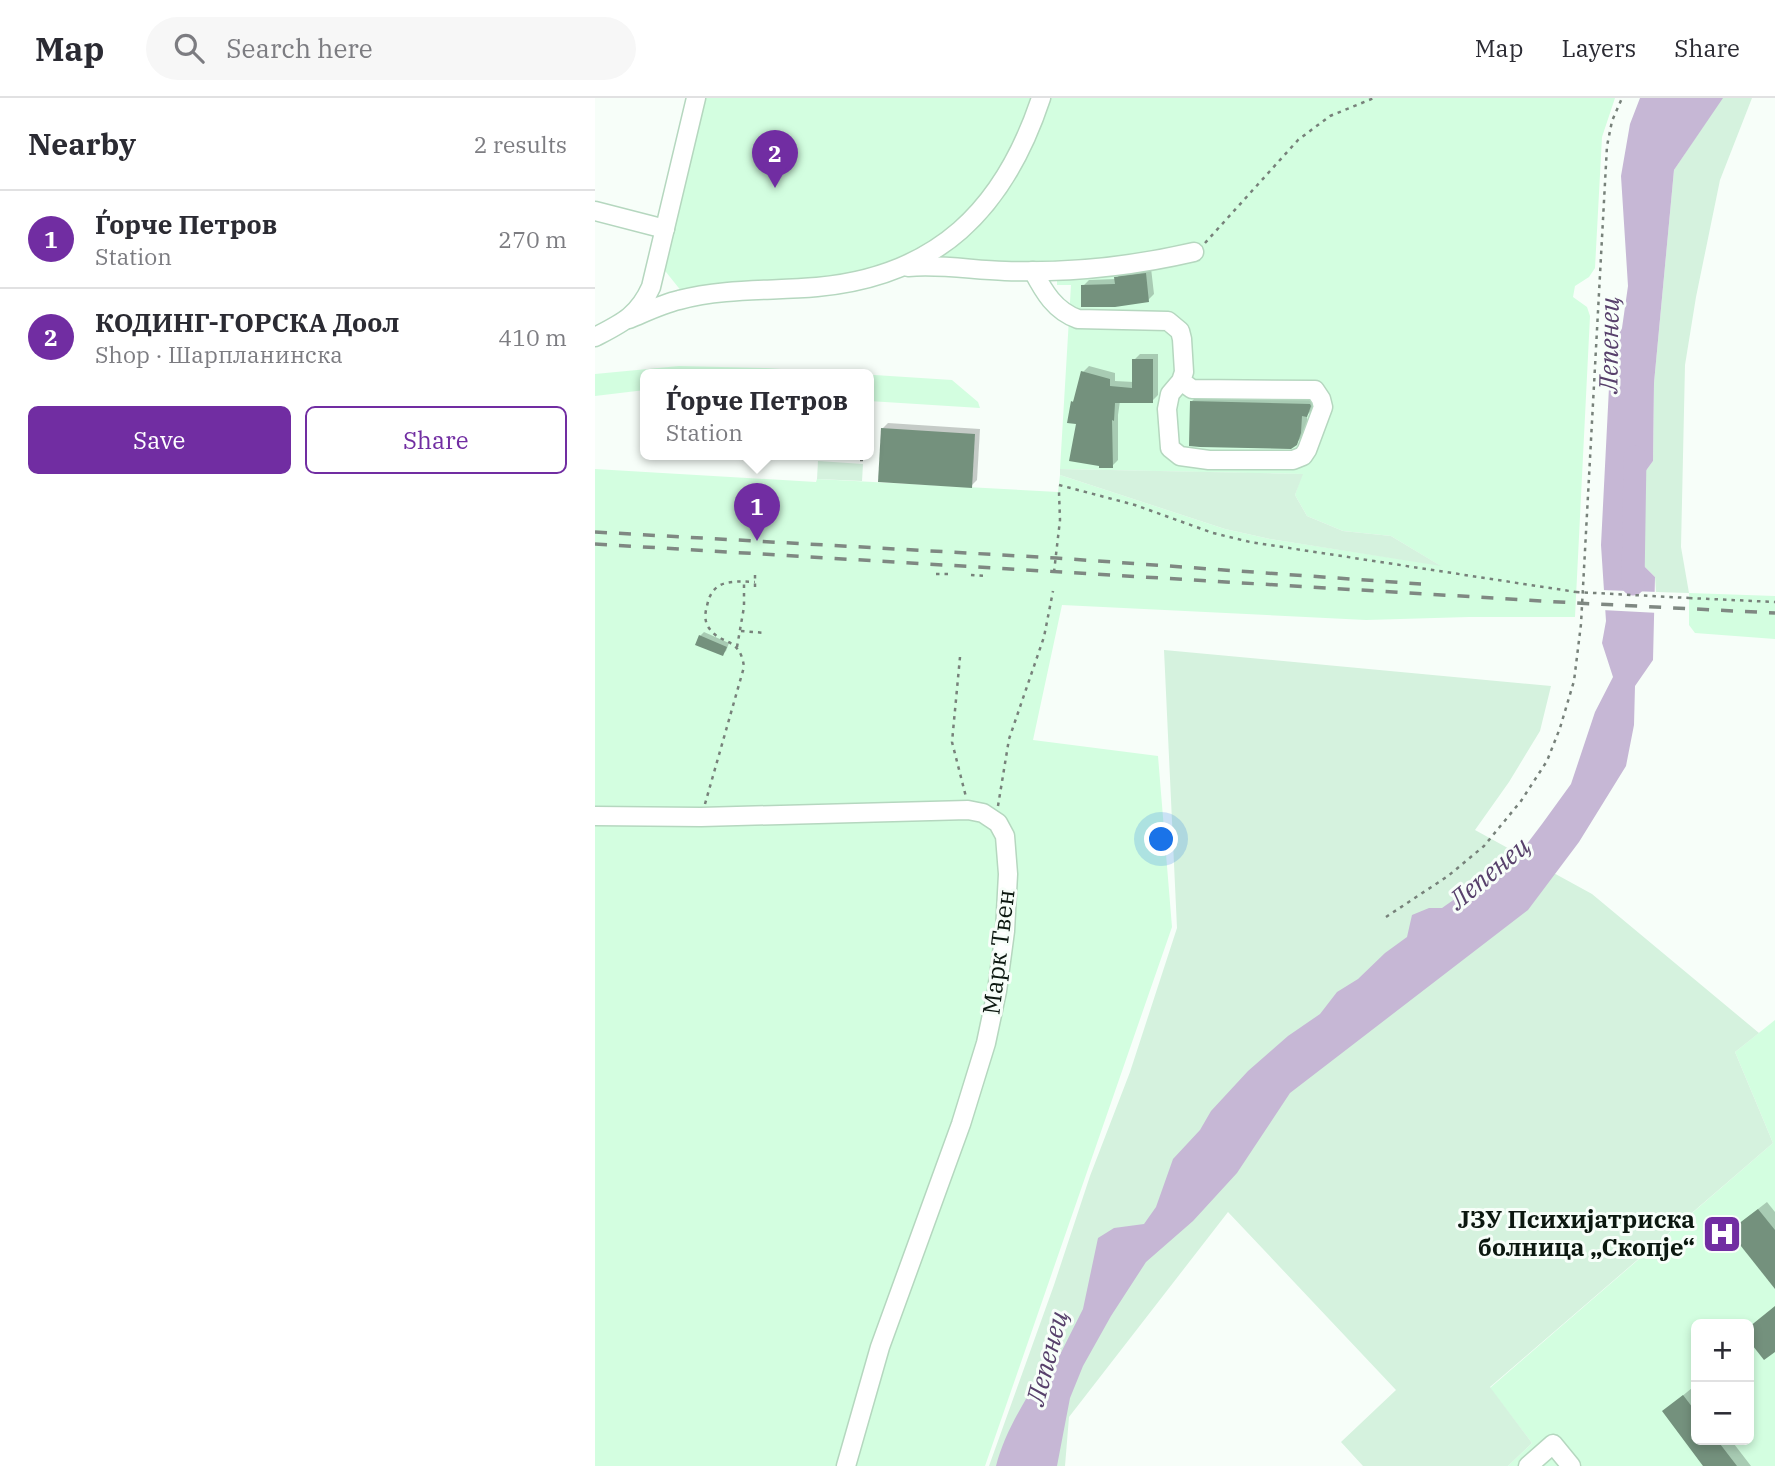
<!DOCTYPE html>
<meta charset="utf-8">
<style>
:root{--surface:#fff;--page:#f7f7f7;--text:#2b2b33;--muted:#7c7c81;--line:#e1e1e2;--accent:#712da2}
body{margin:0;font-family:"IBM Plex Serif",serif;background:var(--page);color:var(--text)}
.controls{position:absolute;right:21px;bottom:21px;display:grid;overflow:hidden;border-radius:10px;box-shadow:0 4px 10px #0003}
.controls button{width:63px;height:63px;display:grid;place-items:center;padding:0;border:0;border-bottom:2px solid var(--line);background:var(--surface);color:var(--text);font:35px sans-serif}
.you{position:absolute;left:567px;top:742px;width:24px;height:24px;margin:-18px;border:5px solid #fff;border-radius:50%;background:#1a73e8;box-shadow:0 0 0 10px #1a73e833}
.badge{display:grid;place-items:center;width:46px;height:46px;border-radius:50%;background:var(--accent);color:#fff;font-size:23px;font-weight:700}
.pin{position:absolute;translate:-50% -58px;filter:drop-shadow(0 2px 4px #0008)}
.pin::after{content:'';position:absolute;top:37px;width:24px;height:21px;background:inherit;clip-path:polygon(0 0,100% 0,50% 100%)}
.popup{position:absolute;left:45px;top:271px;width:234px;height:91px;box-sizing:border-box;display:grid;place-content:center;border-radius:10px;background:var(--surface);filter:drop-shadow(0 2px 5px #0005);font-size:23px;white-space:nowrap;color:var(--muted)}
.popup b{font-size:26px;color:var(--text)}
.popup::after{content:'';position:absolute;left:50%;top:100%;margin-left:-14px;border:14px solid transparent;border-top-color:var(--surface)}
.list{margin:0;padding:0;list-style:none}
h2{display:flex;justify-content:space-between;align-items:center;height:91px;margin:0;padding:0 28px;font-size:30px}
h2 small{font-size:23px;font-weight:400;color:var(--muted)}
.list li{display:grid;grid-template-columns:46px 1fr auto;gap:21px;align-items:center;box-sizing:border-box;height:98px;padding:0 28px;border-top:2px solid var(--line)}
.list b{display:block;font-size:26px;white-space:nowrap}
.list p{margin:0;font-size:23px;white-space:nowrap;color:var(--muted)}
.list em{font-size:23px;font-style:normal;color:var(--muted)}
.actions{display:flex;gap:14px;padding:21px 28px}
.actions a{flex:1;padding:16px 0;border:2px solid var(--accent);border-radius:10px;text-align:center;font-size:24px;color:var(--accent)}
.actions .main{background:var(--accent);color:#fff}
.icon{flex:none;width:38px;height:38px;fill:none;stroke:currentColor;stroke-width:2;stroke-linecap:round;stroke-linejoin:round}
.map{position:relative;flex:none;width:1180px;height:1368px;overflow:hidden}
header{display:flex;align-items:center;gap:42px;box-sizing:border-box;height:98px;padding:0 35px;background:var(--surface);border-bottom:2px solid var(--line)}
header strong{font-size:33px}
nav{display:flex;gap:38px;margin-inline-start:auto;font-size:24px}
.search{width:490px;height:63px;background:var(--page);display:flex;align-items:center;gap:18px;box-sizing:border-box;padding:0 24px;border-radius:38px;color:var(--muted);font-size:26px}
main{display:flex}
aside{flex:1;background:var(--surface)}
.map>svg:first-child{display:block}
</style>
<header>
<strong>Map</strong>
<div class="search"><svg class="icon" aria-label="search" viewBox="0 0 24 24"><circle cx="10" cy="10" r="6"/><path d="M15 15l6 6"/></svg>Search here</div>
<nav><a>Map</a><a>Layers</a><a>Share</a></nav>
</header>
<main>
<aside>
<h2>Nearby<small>2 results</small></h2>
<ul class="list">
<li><span class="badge">1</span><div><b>Ѓорче Петров</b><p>Station</p></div><em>270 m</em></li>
<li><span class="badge">2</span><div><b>КОДИНГ-ГОРСКА Доол</b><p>Shop · Шарпланинска</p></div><em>410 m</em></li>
</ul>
<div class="actions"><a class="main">Save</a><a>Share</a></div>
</aside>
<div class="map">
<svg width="1180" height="1368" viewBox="0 0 1180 1368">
<rect width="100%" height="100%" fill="#f7fef9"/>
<!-- built -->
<g fill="#d3fee0" fill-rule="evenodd">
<path d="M101,0H1020L1007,39L1000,170L994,179L980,188L978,199L992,209L995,218L980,519H874L771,522L467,507L438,642L563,658L577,829L390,1368H0V371L221,384L222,381L463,394L465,377L630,431L675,441L844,467L796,438L748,433L712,418L700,397L707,376L465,371L476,187H462V172L338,167L280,179L87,194L63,164Z"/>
<path d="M84,268L171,270L357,282L383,304L385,310L274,303V277H50V292L0,298V276Z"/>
<path d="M1094,495L1180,498V541L1100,535L1094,527Z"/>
<path d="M1180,922V1368H913L937,1345L895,1290L1178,1045L1140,954ZM1101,1226H1154V1342H1101Z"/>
</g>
<!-- green -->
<g fill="#d5f2de">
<path d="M1127,0H1157L1125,82L1101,199L1090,267L1086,449L1094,495L1061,494L1060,479L1032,451L1031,399L1058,363L1059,285L1079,72Z"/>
<path d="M223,363L268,366L267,383L222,381Z"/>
<path d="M465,371L708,376L700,397L712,418L748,433L796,438L846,468L675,441L630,431L465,377Z"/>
<path d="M569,552L956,588L945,633L914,684L880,732L997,796L1164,935L1140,954L1178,1045L895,1289L937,1345L913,1368H768L746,1344L801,1292L633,1114L474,1319L470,1368H394L459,1187L495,1078L535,974L582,830Z"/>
</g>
<!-- water -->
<path fill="#c6b7d5" d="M1045,0H1128L1079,72L1059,285L1058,363L1031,400L1032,451L1060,479L1058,562L1040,588L1039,627L1031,668L984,744L933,812L695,995L642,1075L598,1123L551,1164L516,1218L488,1268L475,1300L462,1368H401C408,1341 421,1318 435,1294L444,1298L488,1211L503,1140L519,1130L549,1126L561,1109L578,1061L605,1032L616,1013L653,973L693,938L725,916L742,894L763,881L790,855L812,839L817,817L834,810H847L925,755L947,726L976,686L1000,614L1018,579L1007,545L1011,523L1006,447L1016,250L1027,230L1033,188L1026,78L1035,26Z"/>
<!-- pier -->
<path fill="#f7fef9" d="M1006,492L1064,494V515L1007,512Z"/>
<!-- shadow -->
<g fill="#0003">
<path d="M556,170L559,196L553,202L488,188L494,182L521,181L527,174Z"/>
<path d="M545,256H563V297L557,303H525L523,317V362L517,368L483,325L477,304L481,301L488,274L494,268L520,275V283L539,284V262Z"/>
<path d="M603,297L720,300L718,311L712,317V327L707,339L701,345L597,303Z"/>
<path d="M293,325L385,331L382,382L376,388L287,331Z"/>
<path d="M109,534L134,545L131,553L127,556L105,538Z"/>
<path d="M1172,1104L1180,1114V1188L1145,1125Z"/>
<path d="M1097,1290L1101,1295V1342H1136L1156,1368H1110L1069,1313Z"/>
</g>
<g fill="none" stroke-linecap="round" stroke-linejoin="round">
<!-- river -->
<path stroke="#c6b7d5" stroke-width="23" d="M1038,486L1040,359"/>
</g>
<!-- building -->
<g fill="#74917d">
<path d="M551,175L554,204L520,209H486V187L520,186L519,179Z"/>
<path d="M537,261H558V305H520L519,323L517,322L518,370H504V368L474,363L481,326L472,325L476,303L478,304L486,273L515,281V288L537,290Z"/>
<path d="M595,303L715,306L716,308L712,319L707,318L706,335L702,347L696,351L605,349L594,348Z"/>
<path d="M286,330L380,336L377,390L283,384Z"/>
<path d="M104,537L132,549L128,558L100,547Z"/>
<path d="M1163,1111L1180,1132V1191L1134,1133Z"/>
<path d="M1180,1208V1254L1169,1262L1154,1243V1229Z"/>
<path d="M1088,1297L1101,1314V1342H1122L1142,1368H1108L1067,1313Z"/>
</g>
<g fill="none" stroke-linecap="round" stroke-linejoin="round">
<!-- minor casing -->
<g stroke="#b5d7bf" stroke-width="21">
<g id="minor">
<path d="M0,113L70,131"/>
<path d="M313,169C346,166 377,172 410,173C472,175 539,168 599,154"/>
<path d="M438,173C449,194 460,213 483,221L573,223L585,233L587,241L589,274L586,283L575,296L572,311L575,350L585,358L614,362H698L708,358L712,352L728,309L726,301L720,292L597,291L586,283"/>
<path d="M34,221C51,214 67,206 84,202C129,190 176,193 222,189C342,178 409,112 446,0"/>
<path d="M0,239C27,225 43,218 56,189L101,0"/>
<path d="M0,718L106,719L373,712L388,715L403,725L410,738L413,776L410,833L402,893L391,945L366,1026L285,1249L251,1368"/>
<path d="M933,1368L958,1346L976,1368"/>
</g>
</g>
<!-- path -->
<g stroke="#77817a" stroke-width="2.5" stroke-dasharray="3.5 5" stroke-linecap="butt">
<path d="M610,145L703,42L735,18L779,0"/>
<path d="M265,362H268"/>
<path d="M464,387L540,407L618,435L655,444L981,494"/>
<path d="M459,474L465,422L464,394"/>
<path d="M341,476H358"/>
<path d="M376,477L393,478"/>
<path d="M160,489V476"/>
<path d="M1094,500L1180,504"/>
<path d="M146,533L171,535"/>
<path d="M142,549L149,509V483"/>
<path d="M365,559L357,644L371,699"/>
<path d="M110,706L149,569C145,538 126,548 114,530C109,523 110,515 112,508C117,481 137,483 160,484"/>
<path d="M403,708L414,641L449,539L458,493"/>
<path d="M791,819L853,778L889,748L926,703L952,663L965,630L979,583L986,526L1012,48L1017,23L1027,0"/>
</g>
<!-- minor -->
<use href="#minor" stroke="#fff" stroke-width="18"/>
<!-- rail -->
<g stroke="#7f8882" stroke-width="3.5" stroke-dasharray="12 12" stroke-linecap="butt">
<path d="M0,434L461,460L826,486"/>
<path d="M0,446L981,505L1180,515"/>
</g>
<!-- path-bridge -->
<path stroke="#77817a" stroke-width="2.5" stroke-dasharray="3.5 5" stroke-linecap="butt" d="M981,494L1094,500"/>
</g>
<!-- icons -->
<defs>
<g id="hospital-square" transform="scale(2.0125)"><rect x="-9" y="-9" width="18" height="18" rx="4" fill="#712da2" stroke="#f7fef9"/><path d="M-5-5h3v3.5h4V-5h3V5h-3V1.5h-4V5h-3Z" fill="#fff"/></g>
</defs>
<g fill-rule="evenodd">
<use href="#hospital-square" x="1127" y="1136"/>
</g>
<g text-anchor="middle" stroke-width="6" stroke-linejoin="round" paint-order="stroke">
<!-- street labels -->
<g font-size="24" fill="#0c1810" stroke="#f7fef9">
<text transform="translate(404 854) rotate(-83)" y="8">Марк Твен</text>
</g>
<!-- poi labels -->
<g font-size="24" font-weight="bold" fill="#0c1810" stroke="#f7fef9" text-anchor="end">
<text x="1100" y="1130">ЈЗУ Психијатриска<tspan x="1100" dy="28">болница „Скопје“</tspan></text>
</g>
<!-- water labels -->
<g font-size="26" font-style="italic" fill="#57406b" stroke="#f7fef9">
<text transform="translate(1014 247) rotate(-89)" y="9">Лепенец</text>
<text transform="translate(894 775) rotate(-40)" y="9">Лепенец</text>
<text transform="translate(452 1260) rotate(-75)" y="9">Лепенец</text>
</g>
</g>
</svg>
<div class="controls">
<button>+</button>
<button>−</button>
</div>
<div class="you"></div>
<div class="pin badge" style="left:162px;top:443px">1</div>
<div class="popup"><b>Ѓорче Петров</b>Station</div>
<div class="pin badge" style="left:180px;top:90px">2</div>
</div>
</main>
